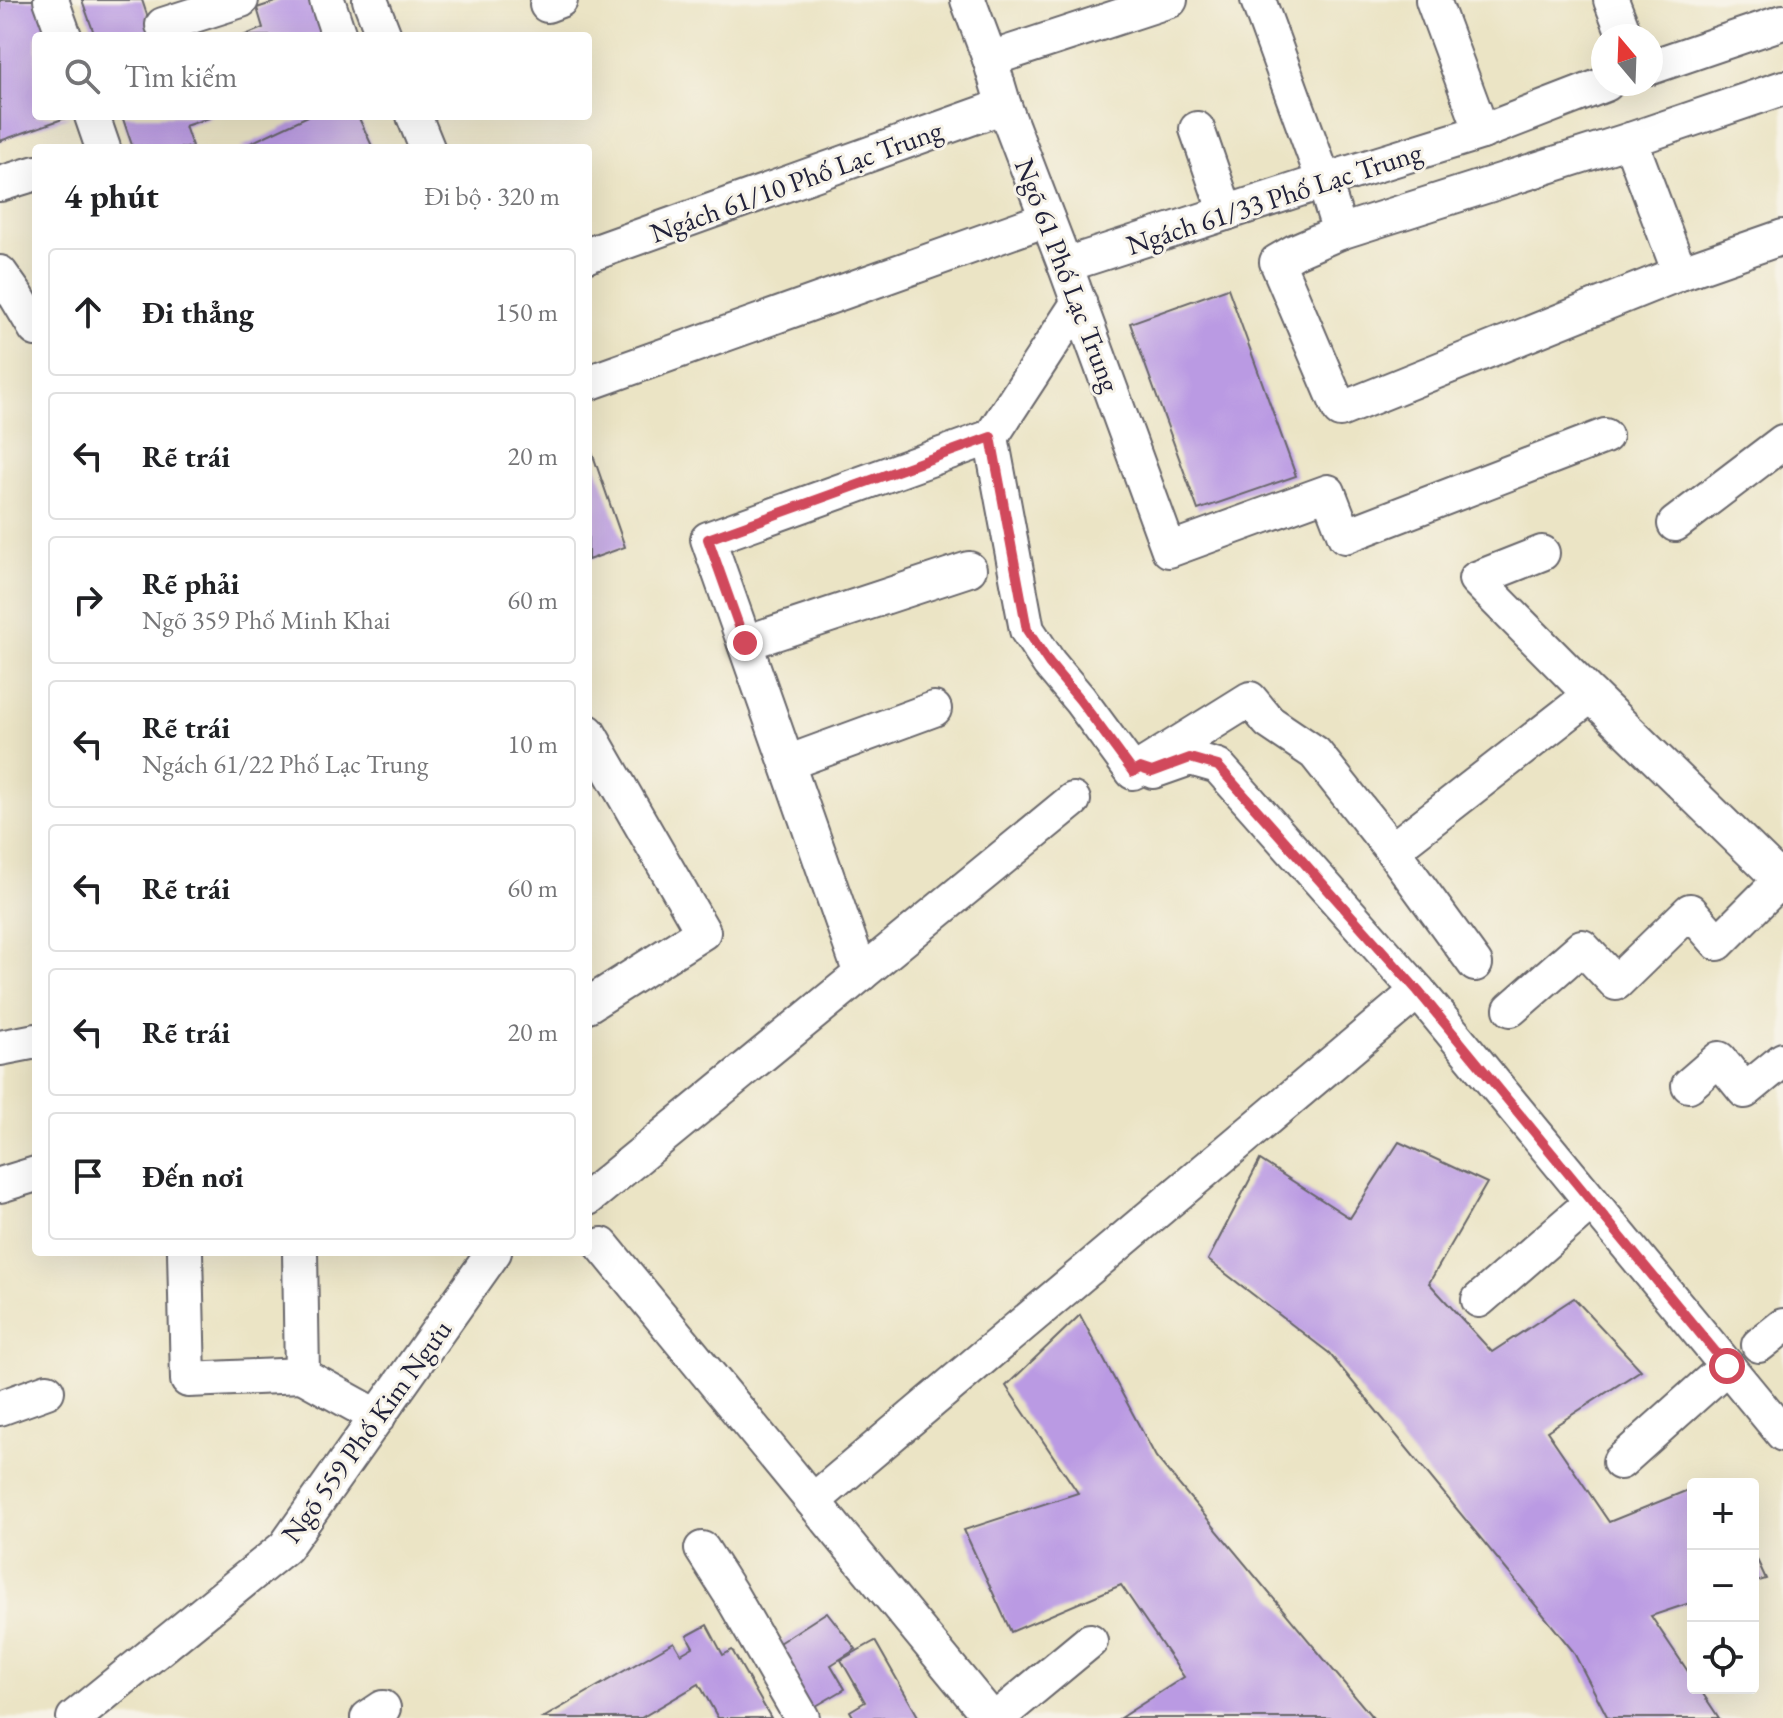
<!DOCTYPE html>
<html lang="vi">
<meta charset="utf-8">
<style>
:root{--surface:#fff;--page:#f6f6f6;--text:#202124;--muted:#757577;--line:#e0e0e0}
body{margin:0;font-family:"EB Garamond",serif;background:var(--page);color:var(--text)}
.controls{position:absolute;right:24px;bottom:24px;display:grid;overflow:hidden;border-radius:8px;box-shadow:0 8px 32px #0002}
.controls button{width:72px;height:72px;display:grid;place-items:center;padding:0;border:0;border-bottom:2px solid var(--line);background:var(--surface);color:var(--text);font:40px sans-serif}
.compass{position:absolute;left:1591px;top:24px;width:72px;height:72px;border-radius:50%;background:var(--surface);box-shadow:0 8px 32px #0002;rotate:341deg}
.stop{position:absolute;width:24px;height:24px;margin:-18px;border:6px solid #d1495b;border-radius:50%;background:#fff}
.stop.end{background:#d1495b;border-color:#fff;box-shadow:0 2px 8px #0008}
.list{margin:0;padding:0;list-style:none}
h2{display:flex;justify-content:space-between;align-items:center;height:104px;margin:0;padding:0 32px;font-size:34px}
h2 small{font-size:26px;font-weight:400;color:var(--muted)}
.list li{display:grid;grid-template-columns:52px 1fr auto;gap:24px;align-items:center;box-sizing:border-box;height:128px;margin:0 16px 16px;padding:0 16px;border:2px solid var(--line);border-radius:8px}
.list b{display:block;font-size:30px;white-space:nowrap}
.list p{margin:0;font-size:26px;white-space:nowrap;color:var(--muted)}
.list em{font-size:26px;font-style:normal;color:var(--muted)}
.icon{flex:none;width:44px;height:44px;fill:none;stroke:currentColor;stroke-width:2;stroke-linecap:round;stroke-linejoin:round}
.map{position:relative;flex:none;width:1783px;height:1718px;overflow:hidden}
.search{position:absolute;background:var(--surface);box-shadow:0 8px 32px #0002;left:32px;top:32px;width:560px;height:88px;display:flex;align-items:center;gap:20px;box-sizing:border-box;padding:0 28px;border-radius:8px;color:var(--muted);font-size:30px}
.panel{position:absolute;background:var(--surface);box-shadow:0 8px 32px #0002;left:32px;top:144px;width:560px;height:1112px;border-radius:8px}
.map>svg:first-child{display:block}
</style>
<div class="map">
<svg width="1783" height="1718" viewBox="0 0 1783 1718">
<rect width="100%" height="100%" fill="#f7f3e8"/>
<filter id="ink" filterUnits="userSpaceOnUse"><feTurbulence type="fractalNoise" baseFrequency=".0125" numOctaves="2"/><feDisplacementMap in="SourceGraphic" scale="16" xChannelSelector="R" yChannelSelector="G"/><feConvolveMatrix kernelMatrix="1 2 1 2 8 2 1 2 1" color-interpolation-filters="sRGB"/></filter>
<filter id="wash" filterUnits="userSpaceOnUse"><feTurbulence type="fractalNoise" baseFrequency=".006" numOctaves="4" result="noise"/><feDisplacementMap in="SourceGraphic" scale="32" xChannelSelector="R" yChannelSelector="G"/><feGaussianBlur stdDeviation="1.8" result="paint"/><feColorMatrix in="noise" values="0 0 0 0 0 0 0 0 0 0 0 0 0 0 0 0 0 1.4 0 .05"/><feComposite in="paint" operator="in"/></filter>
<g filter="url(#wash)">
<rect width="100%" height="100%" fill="#ebe4c5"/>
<g id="blocks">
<!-- building -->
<g fill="#ba9ae3">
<path d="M0,0H39L51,36H36V116H71L0,141Z"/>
<path d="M82,0H142L154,36H95Z"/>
<path d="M281,0H313L326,36H243L263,28L257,8Z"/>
<path d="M122,116H212V117L185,126L192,146L187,148H133Z"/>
<path d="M308,116H358L373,148H240Z"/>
<path d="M1228,288L1296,476L1198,510L1130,323Z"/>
<path d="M588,441L625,547L588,560Z"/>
<path d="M1399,1142L1487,1183L1429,1283L1492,1352L1574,1298L1641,1370L1547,1431L1609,1522L1693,1488V1602L1651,1616L1693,1679V1688H1699L1719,1718H1608L1573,1651L1329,1353L1208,1260L1260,1160L1350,1218Z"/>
<path d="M1080,1315L1156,1457L1373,1718H1120L1184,1677L1121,1585L1011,1632L964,1530L1078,1493L1006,1386Z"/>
<path d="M1753,1551L1766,1579L1753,1583Z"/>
<path d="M827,1612L856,1649L831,1665L845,1689L804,1713L768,1650Z"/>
<path d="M707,1625L723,1655L732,1650L771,1718H718L699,1684L641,1718H543L674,1642L681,1654L693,1647L687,1636Z"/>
<path d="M875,1641L919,1718H854L850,1711L865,1702L841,1660Z"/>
</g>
</g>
</g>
<g filter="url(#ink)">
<use href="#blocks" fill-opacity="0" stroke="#68666b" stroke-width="2"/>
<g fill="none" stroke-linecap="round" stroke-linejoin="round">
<!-- minor casing -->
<g stroke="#68666b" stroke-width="38">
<g id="minor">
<path d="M51,0L64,36"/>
<path d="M327,0L339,36"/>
<path d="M370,0L384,36"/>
<path d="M968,0L990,59L1004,106L1065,265L1169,550L1328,492L1345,536L1605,436"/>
<path d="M1258,0L1324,181L1340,232L1296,251L1277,262L1340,410L1680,273L1783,237"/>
<path d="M1433,0L1482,132"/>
<path d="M1611,0L1625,36"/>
<path d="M547,5L560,0"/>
<path d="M163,25L241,0"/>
<path d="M990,59L1170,0"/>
<path d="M1651,67L1783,22"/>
<path d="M92,116L103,148"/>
<path d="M414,116L427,148"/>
<path d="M1197,129L1226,213"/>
<path d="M1630,140L1680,273"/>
<path d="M0,184L36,173"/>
<path d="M1340,232L1630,140L1783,88"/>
<path d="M588,255L1004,106"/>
<path d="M1065,265L1324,181L1482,132L1606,84"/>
<path d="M0,273L17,297L36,329"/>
<path d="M1079,302L991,437L1027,630L1049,663L1080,700L1133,772L1250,699L1269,722L1315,753L1392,850L1475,964"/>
<path d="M588,383L1047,219"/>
<path d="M1675,524L1783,442"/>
<path d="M1542,553L1476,579L1591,695L1781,880L1783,877"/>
<path d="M745,643L969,569"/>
<path d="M588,732L703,932L588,1005"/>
<path d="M787,763L934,709"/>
<path d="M1153,771L1190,758L1218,766L1418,991L1783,1434"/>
<path d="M1392,850L1591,695"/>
<path d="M861,974L708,539L991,437"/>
<path d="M1511,1009L1582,947L1616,983L1690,911L1718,943L1781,880"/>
<path d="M0,1048L36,1041"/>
<path d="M1689,1085L1719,1059L1745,1091L1783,1060"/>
<path d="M0,1185L36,1174"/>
<path d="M588,1198L1073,800"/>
<path d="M602,1245L991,1718"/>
<path d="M185,1252L188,1380L302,1375"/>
<path d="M300,1252L302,1375L378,1417"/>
<path d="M1479,1300L1592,1202"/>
<path d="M1759,1345L1783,1326"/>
<path d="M0,1408L47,1391"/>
<path d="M1620,1462L1727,1366"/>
<path d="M813,1501L1418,991"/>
<path d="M702,1549L730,1593L802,1718"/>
<path d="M74,1718L285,1547L494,1252"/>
<path d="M368,1718L383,1708"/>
<path d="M997,1718L1090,1641"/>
</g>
</g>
<!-- minor -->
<use href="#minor" stroke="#fff" stroke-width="34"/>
</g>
</g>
<g fill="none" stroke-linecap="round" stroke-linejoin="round" filter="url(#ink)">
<!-- route -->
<path stroke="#d1495b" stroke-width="10" d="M745,643L708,539L991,437L1027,630L1049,663L1080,700L1133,772L1140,768L1152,772L1190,758L1218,766L1418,991L1727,1366"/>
</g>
<g text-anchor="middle" stroke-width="6" stroke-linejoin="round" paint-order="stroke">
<!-- street labels -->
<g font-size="28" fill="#22223b" stroke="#f7f3e8">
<text transform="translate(796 181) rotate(-20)" y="10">Ngách 61/10 Phố Lạc Trung</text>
<text transform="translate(1274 198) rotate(-18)" y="10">Ngách 61/33 Phố Lạc Trung</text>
<text transform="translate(1068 275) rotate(69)" y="10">Ngõ 61 Phố Lạc Trung</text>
<text transform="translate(366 1431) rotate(-54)" y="10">Ngõ 559 Phố Kim Ngưu</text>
</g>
</g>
</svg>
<div class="controls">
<button>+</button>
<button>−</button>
<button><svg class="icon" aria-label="locate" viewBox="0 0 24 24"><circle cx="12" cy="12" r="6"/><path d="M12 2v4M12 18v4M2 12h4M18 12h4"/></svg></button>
</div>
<svg class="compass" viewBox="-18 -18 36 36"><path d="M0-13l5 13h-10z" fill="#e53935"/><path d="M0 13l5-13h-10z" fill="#757577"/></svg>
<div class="stop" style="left:1727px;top:1366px"></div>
<div class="stop end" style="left:745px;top:643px"></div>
<div class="search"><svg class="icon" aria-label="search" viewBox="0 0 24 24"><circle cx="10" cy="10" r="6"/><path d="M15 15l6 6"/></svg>Tìm kiếm</div>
<section class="panel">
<h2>4 phút<small>Đi bộ · 320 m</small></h2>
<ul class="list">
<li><svg class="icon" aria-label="ahead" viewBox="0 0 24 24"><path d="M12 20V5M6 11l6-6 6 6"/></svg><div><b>Đi thẳng</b></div><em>150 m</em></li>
<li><svg class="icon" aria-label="left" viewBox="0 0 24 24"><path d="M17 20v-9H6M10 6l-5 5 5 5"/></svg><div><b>Rẽ trái</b></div><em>20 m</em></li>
<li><svg class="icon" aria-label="right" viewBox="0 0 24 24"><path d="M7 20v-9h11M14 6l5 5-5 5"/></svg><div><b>Rẽ phải</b><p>Ngõ 359 Phố Minh Khai</p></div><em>60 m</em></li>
<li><svg class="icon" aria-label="left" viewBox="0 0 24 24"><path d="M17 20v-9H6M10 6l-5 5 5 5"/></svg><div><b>Rẽ trái</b><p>Ngách 61/22 Phố Lạc Trung</p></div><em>10 m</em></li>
<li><svg class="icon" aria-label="left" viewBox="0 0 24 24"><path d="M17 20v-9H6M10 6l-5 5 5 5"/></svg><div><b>Rẽ trái</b></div><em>60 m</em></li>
<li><svg class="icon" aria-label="left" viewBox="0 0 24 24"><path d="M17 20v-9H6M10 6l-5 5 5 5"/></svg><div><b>Rẽ trái</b></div><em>20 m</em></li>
<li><svg class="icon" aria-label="arrive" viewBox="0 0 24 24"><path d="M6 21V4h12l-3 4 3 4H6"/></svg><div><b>Đến nơi</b></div></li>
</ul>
</section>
</div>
